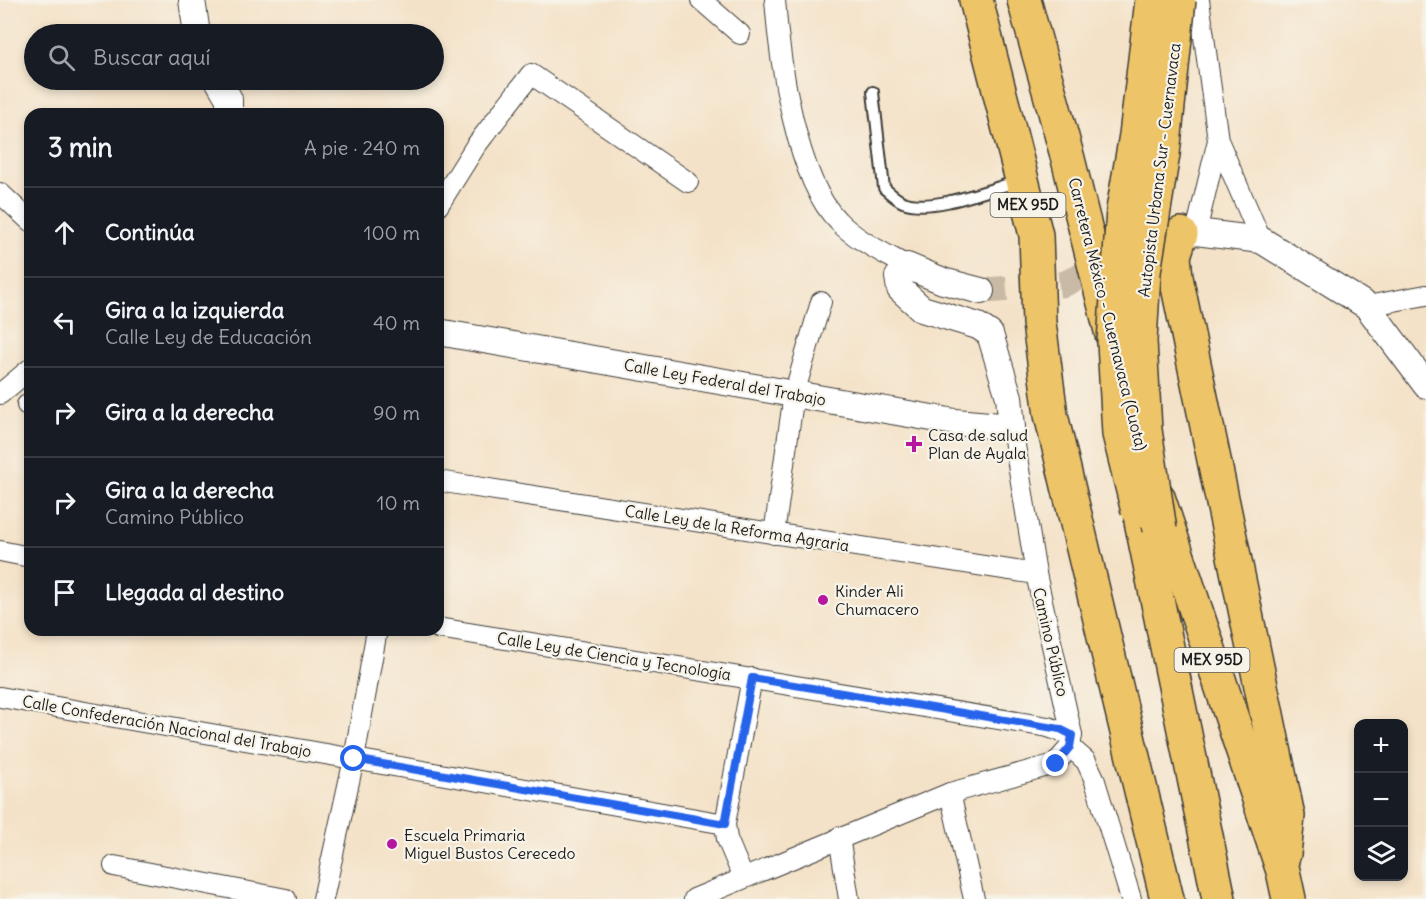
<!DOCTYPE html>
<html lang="es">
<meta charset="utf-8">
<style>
:root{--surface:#171b24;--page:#242831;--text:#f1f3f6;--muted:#9ea1a6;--line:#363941}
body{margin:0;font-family:Delius,sans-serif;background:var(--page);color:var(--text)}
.controls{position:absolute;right:18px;bottom:18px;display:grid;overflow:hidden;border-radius:12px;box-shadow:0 3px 9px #0003}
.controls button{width:54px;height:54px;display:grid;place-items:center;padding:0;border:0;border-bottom:2px solid var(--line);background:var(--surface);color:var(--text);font:30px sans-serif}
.stop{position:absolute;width:18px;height:18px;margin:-14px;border:4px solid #2563eb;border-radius:50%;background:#fff}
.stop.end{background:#2563eb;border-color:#fff;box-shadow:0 2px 6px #0008}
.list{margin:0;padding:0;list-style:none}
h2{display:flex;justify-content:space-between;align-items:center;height:78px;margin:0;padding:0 24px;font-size:26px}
h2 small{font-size:20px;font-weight:400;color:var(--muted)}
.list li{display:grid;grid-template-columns:39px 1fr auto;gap:18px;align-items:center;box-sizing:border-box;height:90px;padding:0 24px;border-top:2px solid var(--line)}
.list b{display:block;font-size:22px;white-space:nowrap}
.list p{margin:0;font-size:20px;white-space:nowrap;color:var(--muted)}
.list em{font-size:20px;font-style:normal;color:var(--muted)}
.icon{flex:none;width:33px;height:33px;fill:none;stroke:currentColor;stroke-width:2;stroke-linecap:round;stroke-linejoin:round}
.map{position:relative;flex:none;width:1426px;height:899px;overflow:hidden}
.search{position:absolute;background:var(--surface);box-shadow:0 3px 9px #0003;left:24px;top:24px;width:420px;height:66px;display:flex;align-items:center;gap:15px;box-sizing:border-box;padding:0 21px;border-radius:33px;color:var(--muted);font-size:22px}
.panel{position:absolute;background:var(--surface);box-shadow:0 3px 9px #0003;left:24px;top:108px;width:420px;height:528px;border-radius:18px}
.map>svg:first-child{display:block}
</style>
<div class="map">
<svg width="1426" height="899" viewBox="0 0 1426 899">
<rect width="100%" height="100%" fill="#f7f3e8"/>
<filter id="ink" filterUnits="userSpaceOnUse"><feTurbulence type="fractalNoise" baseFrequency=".0167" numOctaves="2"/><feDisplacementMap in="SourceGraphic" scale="12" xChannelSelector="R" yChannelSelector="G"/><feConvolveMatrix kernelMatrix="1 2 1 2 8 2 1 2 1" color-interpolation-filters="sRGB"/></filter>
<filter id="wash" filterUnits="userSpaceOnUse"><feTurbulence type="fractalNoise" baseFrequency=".008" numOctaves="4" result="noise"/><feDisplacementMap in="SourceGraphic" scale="24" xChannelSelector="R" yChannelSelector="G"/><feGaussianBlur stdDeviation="1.35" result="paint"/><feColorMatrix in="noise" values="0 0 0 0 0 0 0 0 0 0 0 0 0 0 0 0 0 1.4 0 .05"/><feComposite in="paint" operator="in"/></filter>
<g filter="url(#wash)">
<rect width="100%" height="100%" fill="#f4e2c8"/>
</g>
<g filter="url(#ink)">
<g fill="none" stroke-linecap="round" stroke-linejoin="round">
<!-- tertiary-tunnel -->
<path stroke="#c9baa6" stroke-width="26" stroke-dasharray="26 13" stroke-linecap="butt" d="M981,291L1064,284L1111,262"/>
<!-- service casing -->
<g stroke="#3c3a36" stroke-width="14">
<path id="service" d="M873,92L884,188C890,193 896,199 903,202C932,213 990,189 1019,181"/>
</g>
<!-- minor casing -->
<g stroke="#3c3a36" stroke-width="22">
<g id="minor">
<path d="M701,0L740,34"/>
<path d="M775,0C779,58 796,179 838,221C856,240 884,253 907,266"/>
<path d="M1199,0L1218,140L1261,240"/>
<path d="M0,193L30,221"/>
<path d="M438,206L475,147L531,74L688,182"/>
<path d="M1196,232L1218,140"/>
<path d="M1367,306L1426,295"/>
<path d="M0,394L30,369"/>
<path d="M27,405H30"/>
<path d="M438,481L1036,574"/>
<path d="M774,534L794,394L821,302"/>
<path d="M0,551L30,557"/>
<path d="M438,628L1048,727L1072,735"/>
<path d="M0,697L725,824"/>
<path d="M1070,747L1086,761L1094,778L1131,899"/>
<path d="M950,793L974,899"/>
<path d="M839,837L849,899"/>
<path d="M114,866L286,899"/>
<path d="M743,877L727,839L725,824L752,678"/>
<path d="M323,899L354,759L377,630"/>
<path d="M694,899L950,793L1055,764L1070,747L1072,735L1036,574L1012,427"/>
</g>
</g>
<!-- tertiary casing -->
<g stroke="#3c3a36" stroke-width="28">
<g id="tertiary">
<path d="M192,0L197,34"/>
<path d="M218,80L229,99V114"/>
<path d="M1167,236L1196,232L1261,240L1367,306L1426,385"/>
<path d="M438,332L955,422L1012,427L1009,397L990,334L978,326L922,309L900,289L898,277L907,266L943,281L981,291"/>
</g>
</g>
<!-- motorway casing -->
<g stroke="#3c3a36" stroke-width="36">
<g id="motorway">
<path d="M976,0L1036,235L1039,323L1051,415L1167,899"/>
<path d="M1024,0L1068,159L1112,335"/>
<path d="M1181,234L1174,256L1176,277L1288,816L1284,854"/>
<path d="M1158,497L1283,871L1289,899"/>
<path d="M1141,521L1219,899"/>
</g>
</g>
<!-- service -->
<use href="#service" stroke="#fff" stroke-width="10"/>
<!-- minor -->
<use href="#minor" stroke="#fff" stroke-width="20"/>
<!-- tertiary -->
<use href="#tertiary" stroke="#fff" stroke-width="26"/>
<!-- motorway -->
<use href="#motorway" stroke="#eec469" stroke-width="33"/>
<!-- motorway-bridge casing -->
<g stroke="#3c3a36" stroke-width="36" stroke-linecap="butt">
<g id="motorway-bridge">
<path d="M1138,511L1119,434L1114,342L1123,210L1136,135L1152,0"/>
<path d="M1160,530L1145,430L1140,341L1144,272L1163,154L1179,0"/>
</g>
</g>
<!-- motorway-bridge -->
<use href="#motorway-bridge" stroke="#eec469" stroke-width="33"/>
</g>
</g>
<g fill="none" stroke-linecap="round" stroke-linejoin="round" filter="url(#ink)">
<!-- route -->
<path stroke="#2563eb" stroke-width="8" d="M354,759L725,824L752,678L1060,729L1072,735L1070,747L1056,764"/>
</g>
<!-- markers -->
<g fill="#b5179e" stroke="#f7f3e8" stroke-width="2">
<path d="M911 435h6v6h6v6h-6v6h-6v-6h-6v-6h6z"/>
<circle cx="823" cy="600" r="6"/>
<circle cx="392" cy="844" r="6"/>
</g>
<g text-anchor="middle" stroke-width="4.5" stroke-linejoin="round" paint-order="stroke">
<!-- shield labels -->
<g fill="#f7f3e8" stroke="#5e5c59" stroke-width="1.5">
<rect x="990.5" y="193" width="75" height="24" rx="4.5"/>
<rect x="1174.5" y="648" width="75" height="24" rx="4.5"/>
</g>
<g font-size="15" font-weight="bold" fill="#1c1c1c">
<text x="1028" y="210">MEX 95D</text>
<text x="1212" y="665">MEX 95D</text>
</g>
<!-- street labels -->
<g font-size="16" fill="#1c1c1c" stroke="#f7f3e8">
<text transform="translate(1159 170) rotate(-83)" y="6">Autopista Urbana Sur - Cuernavaca</text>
<text transform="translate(1108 314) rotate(76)" y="6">Carretera México - Cuernavaca (Cuota)</text>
<text transform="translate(725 382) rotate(10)" y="6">Calle Ley Federal del Trabajo</text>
<text transform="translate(737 528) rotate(9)" y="6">Calle Ley de la Reforma Agraria</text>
<text transform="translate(1051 642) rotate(77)" y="6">Camino Público</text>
<text transform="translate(614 656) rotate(9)" y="6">Calle Ley de Ciencia y Tecnología</text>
<text transform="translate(167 726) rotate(10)" y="6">Calle Confederación Nacional del Trabajo</text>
</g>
<!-- poi labels -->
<g font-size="16" fill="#1c1c1c" stroke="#f7f3e8" text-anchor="start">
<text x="928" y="441">Casa de salud<tspan x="928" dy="18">Plan de Ayala</tspan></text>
<text x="835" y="597">Kinder Ali<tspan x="835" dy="18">Chumacero</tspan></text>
<text x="404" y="841">Escuela Primaria<tspan x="404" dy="18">Miguel Bustos Cerecedo</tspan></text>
</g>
</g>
</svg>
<div class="controls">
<button>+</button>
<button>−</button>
<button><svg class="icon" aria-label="layers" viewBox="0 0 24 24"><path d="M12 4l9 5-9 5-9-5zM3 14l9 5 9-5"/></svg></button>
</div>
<div class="stop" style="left:354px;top:759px"></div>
<div class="stop end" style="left:1056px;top:764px"></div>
<div class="search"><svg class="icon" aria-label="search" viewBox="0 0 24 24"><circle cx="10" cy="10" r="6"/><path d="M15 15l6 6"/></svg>Buscar aquí</div>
<section class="panel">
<h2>3 min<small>A pie · 240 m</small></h2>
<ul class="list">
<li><svg class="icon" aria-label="ahead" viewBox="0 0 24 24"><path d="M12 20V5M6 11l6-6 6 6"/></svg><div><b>Continúa</b></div><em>100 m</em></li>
<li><svg class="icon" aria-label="left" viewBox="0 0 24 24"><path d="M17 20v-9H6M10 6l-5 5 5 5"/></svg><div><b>Gira a la izquierda</b><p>Calle Ley de Educación</p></div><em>40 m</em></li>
<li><svg class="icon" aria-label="right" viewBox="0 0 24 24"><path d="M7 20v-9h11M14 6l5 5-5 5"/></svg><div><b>Gira a la derecha</b></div><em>90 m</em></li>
<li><svg class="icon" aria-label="right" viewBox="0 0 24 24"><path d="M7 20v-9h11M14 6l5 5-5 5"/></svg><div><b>Gira a la derecha</b><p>Camino Público</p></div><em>10 m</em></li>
<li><svg class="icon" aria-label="arrive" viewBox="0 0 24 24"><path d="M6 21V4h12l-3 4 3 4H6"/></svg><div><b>Llegada al destino</b></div></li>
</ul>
</section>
</div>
